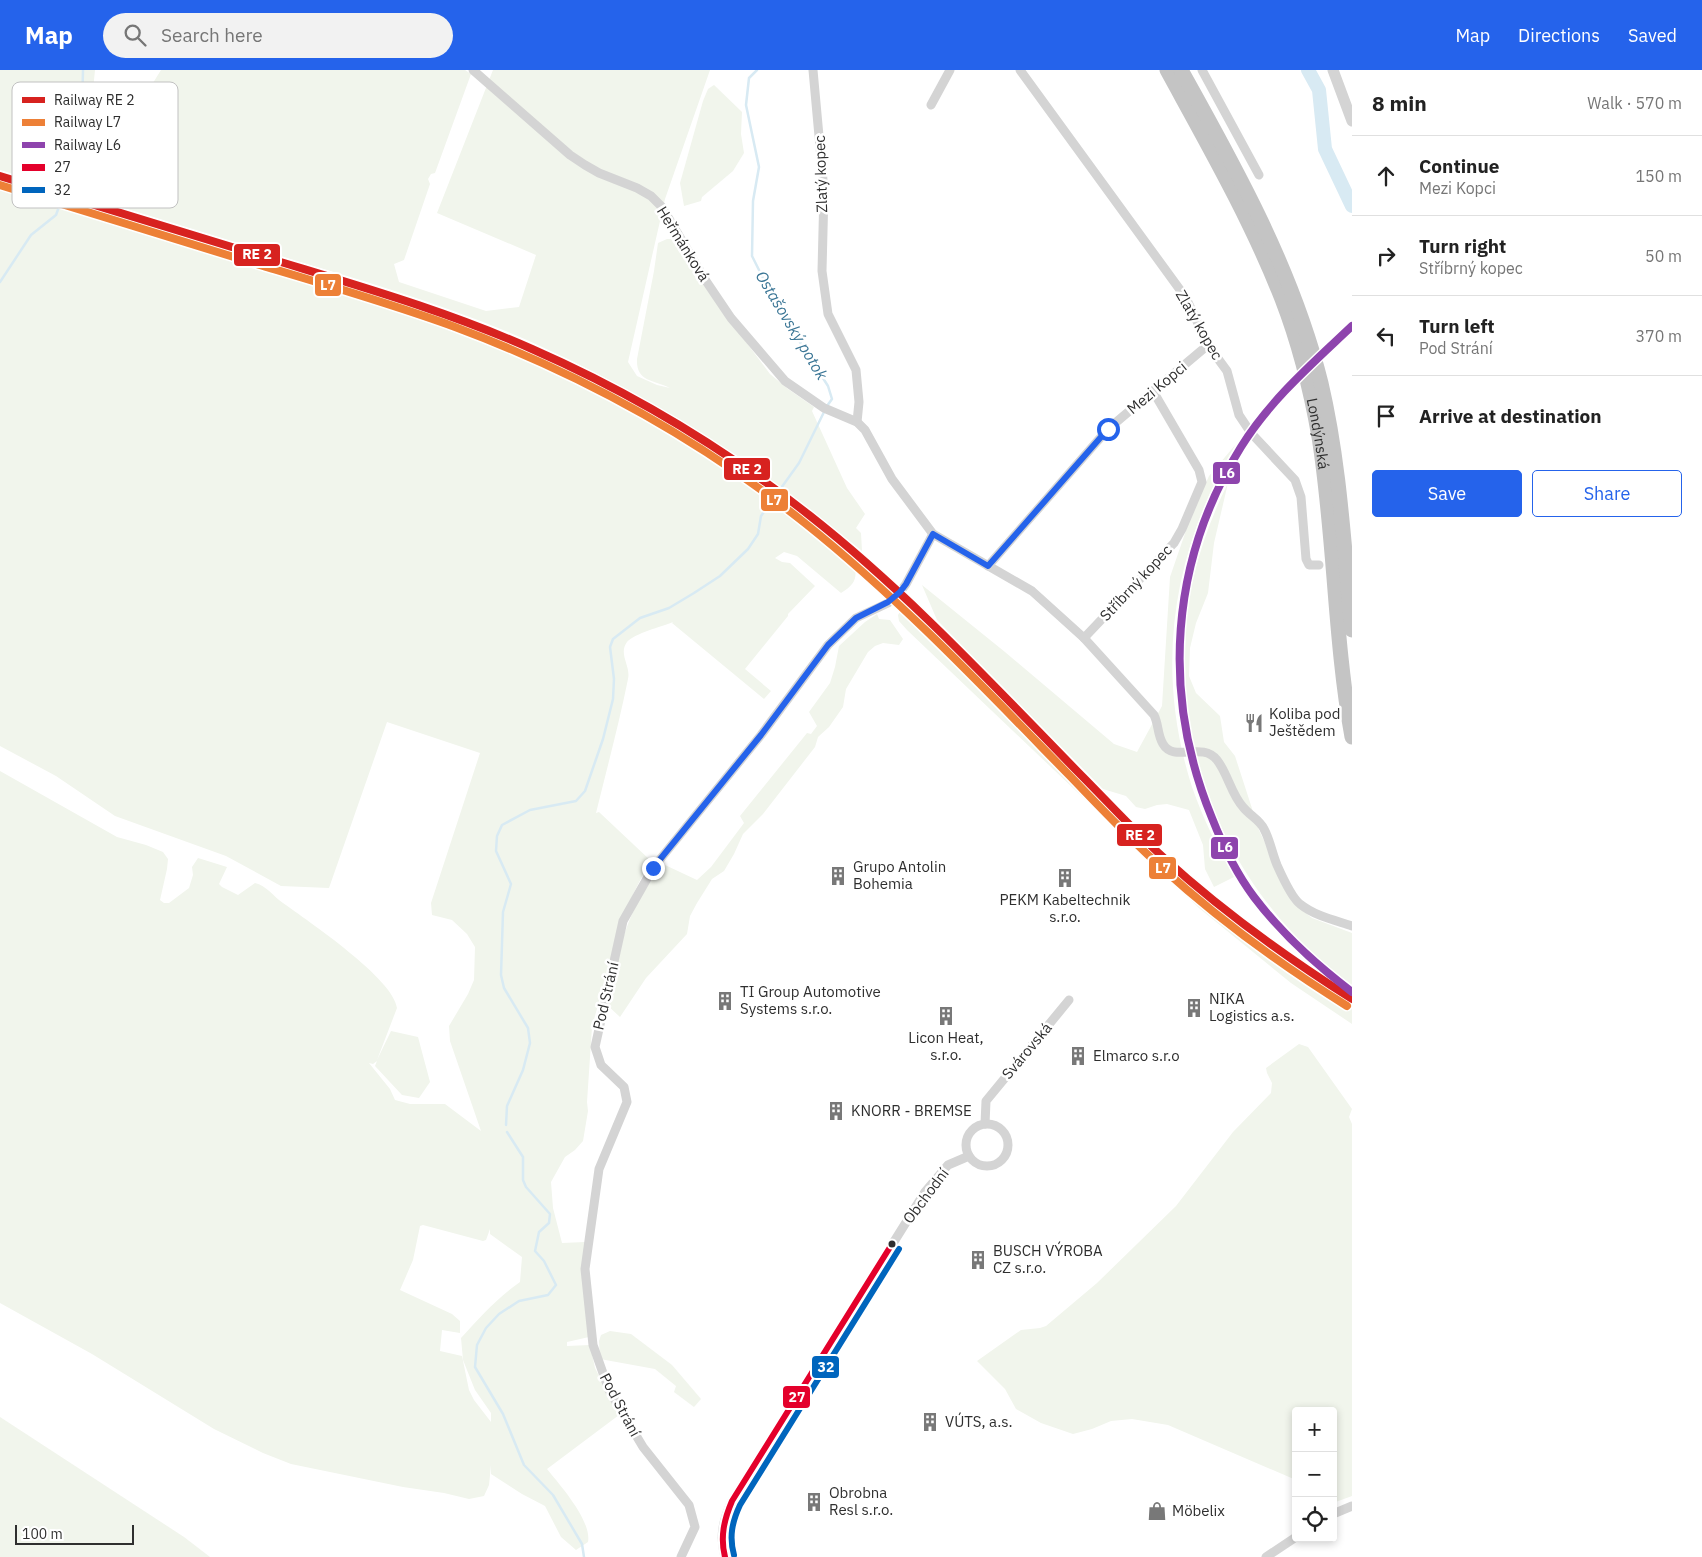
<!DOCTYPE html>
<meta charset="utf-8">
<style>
:root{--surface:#fff;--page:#f2f2f2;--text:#222;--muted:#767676;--line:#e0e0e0;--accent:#2563eb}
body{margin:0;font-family:"IBM Plex Sans",sans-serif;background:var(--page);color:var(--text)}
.controls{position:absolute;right:15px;bottom:15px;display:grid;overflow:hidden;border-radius:5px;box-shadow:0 2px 8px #0003}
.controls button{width:45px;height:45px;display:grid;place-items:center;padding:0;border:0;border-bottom:1px solid var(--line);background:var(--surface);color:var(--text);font:25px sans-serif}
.scale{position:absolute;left:15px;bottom:12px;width:119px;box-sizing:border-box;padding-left:5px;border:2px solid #2f2f2f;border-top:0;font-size:14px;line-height:18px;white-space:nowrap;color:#2f2f2f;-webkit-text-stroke:4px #fff;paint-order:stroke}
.stop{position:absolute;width:15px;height:15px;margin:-11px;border:4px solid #2563eb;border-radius:50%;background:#fff}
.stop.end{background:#2563eb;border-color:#fff;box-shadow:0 1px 5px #0008}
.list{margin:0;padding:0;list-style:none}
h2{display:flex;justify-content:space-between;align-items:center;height:65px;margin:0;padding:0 20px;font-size:21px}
h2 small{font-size:16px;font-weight:400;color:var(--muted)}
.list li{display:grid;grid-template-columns:32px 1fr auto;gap:15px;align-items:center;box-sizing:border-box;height:80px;padding:0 20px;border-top:1px solid var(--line)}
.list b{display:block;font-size:19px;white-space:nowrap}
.list p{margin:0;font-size:16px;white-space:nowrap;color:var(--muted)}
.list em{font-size:16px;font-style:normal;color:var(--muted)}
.actions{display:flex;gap:10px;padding:15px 20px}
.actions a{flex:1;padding:11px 0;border:1px solid var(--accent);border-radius:5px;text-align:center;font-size:18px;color:var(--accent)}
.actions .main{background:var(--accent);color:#fff}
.icon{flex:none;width:28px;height:28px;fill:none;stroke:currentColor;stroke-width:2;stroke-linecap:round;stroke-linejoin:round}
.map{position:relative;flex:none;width:1352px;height:1487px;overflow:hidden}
header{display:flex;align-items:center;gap:30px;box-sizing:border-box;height:70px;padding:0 25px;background:var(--accent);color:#fff}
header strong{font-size:24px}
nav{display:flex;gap:28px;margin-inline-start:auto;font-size:18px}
.search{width:350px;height:45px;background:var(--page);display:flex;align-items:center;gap:12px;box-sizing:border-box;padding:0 18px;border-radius:28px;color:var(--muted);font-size:19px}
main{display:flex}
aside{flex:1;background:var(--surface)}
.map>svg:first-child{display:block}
</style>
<header>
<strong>Map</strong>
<div class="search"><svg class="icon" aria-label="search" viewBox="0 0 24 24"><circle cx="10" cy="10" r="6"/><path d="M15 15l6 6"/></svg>Search here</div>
<nav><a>Map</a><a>Directions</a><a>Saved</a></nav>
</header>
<main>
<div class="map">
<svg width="1352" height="1487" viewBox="0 0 1352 1487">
<rect width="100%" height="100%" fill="#fff"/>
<!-- green -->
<g fill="#f1f5ec" fill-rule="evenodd">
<path d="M0,0H95L92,30L96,63L139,74L143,29L161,0H465L471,4L435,103L431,104L428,109L430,114L404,190L394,194L399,212L486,241L519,237L536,185L437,143L493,0H710L665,129L628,292L637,306L657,315L670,318C653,309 636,312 637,289L654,201L658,173L667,169H676L691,194L696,209L701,212L770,304L788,319L814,337L812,341L847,418L865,444L856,458L861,463L862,481C763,400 657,329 540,276C455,237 364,211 274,184C183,156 91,128 0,100Z"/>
<path d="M714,15L742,42L741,64L744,83L733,101L702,127L701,131L684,136L680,113L682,106L703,31L708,19Z"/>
<path d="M0,112C95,141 190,170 285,199C353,220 422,239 488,266C622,322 743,398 854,490C857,508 857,513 841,523L797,486L784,482L775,488L782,492L790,493L815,516L788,544V546L745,599L771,621L764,629L672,553L673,552C661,557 635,563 627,572C618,584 631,596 628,609C619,654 607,698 596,743L599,742L650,790C640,812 628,832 620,854L592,957L587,1032L588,1041L583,1071L575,1080L565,1087L551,1112L553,1138L562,1173L585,1172L589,1267L567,1272V1276L590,1275L595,1298L619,1345L547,1399C560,1415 592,1451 588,1472L576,1480L561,1467L545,1436L522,1424L491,1404V1395L489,1415L484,1426L469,1429L444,1423L403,1417L291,1394L263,1383L214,1359L92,1284L0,1233V701L117,767L146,775L163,782L168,789L167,799L160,830L164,833H169L189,818L193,805L192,797L198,788L227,797L219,814L222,817L238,825L255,813C266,815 274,827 283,833C308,851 394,909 397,938L377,990L391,961L418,967L430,1012L419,1028L402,1025L375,996L377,991L373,994L369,993L390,1019L395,1030L410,1034H445L481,1061L450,971L449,956L468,924L474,910L475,877L467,864L452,850L432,845L431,833L480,683L387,652L329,818L281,816L226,786L115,746L56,706L0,676ZM423,1155L483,1171L486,1170L490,1159V1164L522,1187L520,1212C497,1228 480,1247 461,1268L463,1290L475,1320L491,1343V1352L474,1330L469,1320L462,1286L440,1281L442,1260L460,1263V1251L452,1244L400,1220L413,1190L420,1156Z"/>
<path d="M1236,374C1172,481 1154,598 1192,717C1203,749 1218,778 1234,807L1214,817L1205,799L1203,775L1189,740L1167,734L1157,735L1145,739L1136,737L1126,726L1103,719L937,550L922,515L1005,582L1114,674L1137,682L1162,636L1170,507L1191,446L1209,406Z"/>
<path d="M1228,413L1214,473L1208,523L1196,553L1190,578L1189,606L1196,623L1220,646L1224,672L1235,686L1259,760L1292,832L1312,848L1352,863V915C1244,837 1182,714 1185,580C1186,555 1187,529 1194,505C1202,473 1213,443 1228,413Z"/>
<path d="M904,535L1127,760L1170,802L1243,863L1314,913L1352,936V954L1291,913L1199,838L907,560L899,551L898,545Z"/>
<path d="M877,544L879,549L890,550L903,569L899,575L883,573L875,576L868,582L846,619L843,637L829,657L818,667L815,677L763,744L743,764L734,784L724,801L712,809L697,833L690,846L687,864L646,908L620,947L607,935C616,893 623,852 648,815C653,808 659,801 665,795L697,810L711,797L744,753L740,746L807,663L811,664L817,656L809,642L830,613L835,597L839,576L865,552Z"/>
<path d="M1299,974L1308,977L1352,1039L1349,1047L1352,1054V1426L1333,1433V1341H1296V1410L1168,1355L1132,1349L1111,1351L1092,1359L1073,1364L1041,1353L1016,1339L1005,1319L977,1291L1021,1260L1040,1258L1046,1256L1097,1213L1176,1136L1233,1062L1271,1023L1272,1013L1267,1003L1266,998Z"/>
<path d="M610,1261L631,1264L672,1295L701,1329L694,1337L674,1322L676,1316L655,1299L600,1289L599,1271L601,1265Z"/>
<path d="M0,1347L184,1467L210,1487H0Z"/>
</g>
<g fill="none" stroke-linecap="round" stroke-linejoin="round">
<!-- stream -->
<g stroke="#d8eaf3" stroke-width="2.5">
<path d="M757,0L749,8L746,35L759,97L753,131L752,186L777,236L828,316L832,329L827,336"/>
<path d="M66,119L84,79L82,40L83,0"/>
<path d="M0,212L31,165L56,145L60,134"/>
<path d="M506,1055L507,1036L523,1000L530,973L528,958L504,918L501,905L503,842L511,814L496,781L497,766L502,755L530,740L576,731L585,721L603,669L613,629L614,609L610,577L613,569L640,548L669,538L694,523L720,506L748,479L758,464L761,446L799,393L824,342"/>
<path d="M507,1062L523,1087V1110L526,1117L550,1144L549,1153L539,1162L535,1181L544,1191L556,1215L548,1225L519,1231L499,1244L486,1258L477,1275L475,1297L503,1344L524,1395L553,1425L582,1474L584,1487"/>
</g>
<!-- river -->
<path stroke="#d8eaf3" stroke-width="14" d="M1308,0L1319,20L1325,79L1352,136"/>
<!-- minor -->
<g stroke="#d4d4d4" stroke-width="9">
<path d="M473,0L570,85L585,95L599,103L637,118L651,126L662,137L706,211L731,248L785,311L824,338L857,352L865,360L892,409L933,464L1032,521L1084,568L1154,645C1159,655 1157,664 1163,674C1174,693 1202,671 1217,690C1228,704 1231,724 1243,737C1249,745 1260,750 1264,759C1270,770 1272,783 1277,795C1281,804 1292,828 1300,834C1315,846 1334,850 1352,856"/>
<path d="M813,0L824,121L822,201L828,244L856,300L859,332L857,352"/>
<path d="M1020,0L1186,228L1208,275L1227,301L1239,345L1251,363L1295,410L1301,427L1306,489L1309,495H1319"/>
<path d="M1202,0L1259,105"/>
<path d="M931,35L950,0"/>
<path d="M988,496L1108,359L1208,275"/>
<path d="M1084,568L1174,473L1182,459L1202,412L1199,400L1153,321"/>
<path d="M985,1054L986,1031L1069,930"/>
<circle cx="987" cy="1075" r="21"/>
<path d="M1333,1444L1352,1436"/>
<path d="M681,1487L695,1457L689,1435L643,1377L609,1320L593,1275L585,1199L599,1099L627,1032L624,1017L601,995L595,977L623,851L653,798L761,665L828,575L856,548L888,533L900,522L906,514L933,464"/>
<path d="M725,1487C719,1467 723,1450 732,1431L925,1122L948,1095L969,1086"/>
<path d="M1266,1487L1296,1467"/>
</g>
<!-- tertiary -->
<path stroke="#d4d4d4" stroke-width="11" d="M1333,0L1352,51"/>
<!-- trunk -->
<g stroke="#c4c4c4" stroke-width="15">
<path id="s1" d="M1167,0C1208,75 1251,150 1282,229C1299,273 1311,321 1319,367C1335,467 1334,568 1352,667"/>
<path d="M1181,0C1237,100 1293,201 1321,313C1340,394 1344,478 1352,560"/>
</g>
<!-- bus-1 casing -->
<g stroke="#fff" stroke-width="10">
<path id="bus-1" d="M725,1487C720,1467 724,1450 732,1431L892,1174"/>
</g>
<!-- bus-2 casing -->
<g stroke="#fff" stroke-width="10">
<path id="bus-2" d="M734,1485C729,1467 732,1452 740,1435L899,1179"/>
</g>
<!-- bus-1 -->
<use href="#bus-1" stroke="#e4002b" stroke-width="6"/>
<!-- bus-2 -->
<use href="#bus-2" stroke="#0065bd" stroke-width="6"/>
<!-- rail-1 casing -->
<g stroke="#fff" stroke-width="11">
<path id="rail-1" d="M0,106C91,133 181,161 271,189C359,216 447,241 532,279C630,322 724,378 809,445C907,522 992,614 1078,702C1107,731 1134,761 1164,788C1222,841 1286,887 1352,929"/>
</g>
<!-- rail-2 casing -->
<g stroke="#fff" stroke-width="11">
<path id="rail-2" d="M0,115C88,142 175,169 263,196C327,215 392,234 455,257C581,304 701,370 806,454C901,530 984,618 1069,705C1099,736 1128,767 1160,796C1218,849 1281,895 1347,936"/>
</g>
<!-- rail-3 casing -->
<g stroke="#fff" stroke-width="11">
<path id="rail-3" d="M1352,256C1313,293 1270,330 1241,377C1170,491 1161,624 1212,748C1223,776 1236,803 1254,827C1282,864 1315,894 1352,922"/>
</g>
<!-- rail-1 -->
<use href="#rail-1" stroke="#d7221f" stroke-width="8"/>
<!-- rail-2 -->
<use href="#rail-2" stroke="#ed8037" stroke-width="8"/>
<!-- rail-3 -->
<use href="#rail-3" stroke="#8e44ad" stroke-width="8"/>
</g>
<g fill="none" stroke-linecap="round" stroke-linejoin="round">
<!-- route -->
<path stroke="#2563eb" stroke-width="6" d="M653,798L761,665L828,575L856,548L888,532L900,522L906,514L933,464L988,496L1108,359"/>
</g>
<!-- icons -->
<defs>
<g id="restaurant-bare" transform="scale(1.5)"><path d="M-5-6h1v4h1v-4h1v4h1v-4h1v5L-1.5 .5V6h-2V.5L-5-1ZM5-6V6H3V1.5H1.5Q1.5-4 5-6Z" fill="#787878" stroke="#fff" stroke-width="2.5" paint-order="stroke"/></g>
<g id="building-bare" transform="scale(1.5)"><path d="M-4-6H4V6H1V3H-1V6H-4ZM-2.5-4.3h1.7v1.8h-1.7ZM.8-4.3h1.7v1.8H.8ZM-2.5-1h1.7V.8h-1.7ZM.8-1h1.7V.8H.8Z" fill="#787878" stroke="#fff" stroke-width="2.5" paint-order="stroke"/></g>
<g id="shop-bare" transform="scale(1.5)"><path d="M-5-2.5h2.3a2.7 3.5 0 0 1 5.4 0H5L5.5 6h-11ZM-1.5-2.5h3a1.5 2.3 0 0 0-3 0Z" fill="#787878" stroke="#fff" stroke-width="2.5" paint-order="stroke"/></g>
</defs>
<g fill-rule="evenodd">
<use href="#restaurant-bare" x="1254" y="653"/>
<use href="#building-bare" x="838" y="806"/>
<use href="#building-bare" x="1065" y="808"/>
<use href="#building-bare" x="725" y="931"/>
<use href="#building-bare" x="1194" y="938"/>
<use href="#building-bare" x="946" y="946"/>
<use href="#building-bare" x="1078" y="986"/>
<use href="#building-bare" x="836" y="1041"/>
<use href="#building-bare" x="978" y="1190"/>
<use href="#building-bare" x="930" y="1352"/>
<use href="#building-bare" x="814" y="1432"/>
<use href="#shop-bare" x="1157" y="1441"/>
</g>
<!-- markers -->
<circle fill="#2f2f2f" stroke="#fff" stroke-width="2" cx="892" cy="1174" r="4.5"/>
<g text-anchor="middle" stroke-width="5" stroke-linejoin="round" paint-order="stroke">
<!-- street labels -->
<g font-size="15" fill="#2f2f2f" stroke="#fff">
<text transform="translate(821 104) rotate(-92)" y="5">Zlatý kopec</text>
<text transform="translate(683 174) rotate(58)" y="5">Heřmánková</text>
<text transform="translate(1199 255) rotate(60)" y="5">Zlatý kopec</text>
<text transform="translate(1157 318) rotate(-40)" y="5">Mezi Kopci</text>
<text dy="5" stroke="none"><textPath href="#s1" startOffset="396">Londýnská</textPath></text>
<text transform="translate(1136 513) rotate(-47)" y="5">Stříbrný kopec</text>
<text transform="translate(606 926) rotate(-77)" y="5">Pod Strání</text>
<text transform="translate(1027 981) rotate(-50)" y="5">Svárovská</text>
<text transform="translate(926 1126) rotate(-53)" y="5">Obchodní</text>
<text transform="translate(620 1335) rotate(62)" y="5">Pod Strání</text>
</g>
<!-- poi labels -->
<g font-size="15" fill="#2f2f2f" stroke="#fff" text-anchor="start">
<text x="1269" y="649">Koliba pod<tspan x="1269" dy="17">Ještědem</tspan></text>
<text x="853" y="802">Grupo Antolin<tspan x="853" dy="17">Bohemia</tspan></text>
<text x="1065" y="835" text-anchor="middle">PEKM Kabeltechnik<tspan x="1065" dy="17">s.r.o.</tspan></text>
<text x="740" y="927">TI Group Automotive<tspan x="740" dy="17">Systems s.r.o.</tspan></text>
<text x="1209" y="934">NIKA<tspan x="1209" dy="17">Logistics a.s.</tspan></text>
<text x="946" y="973" text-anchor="middle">Licon Heat,<tspan x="946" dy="17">s.r.o.</tspan></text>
<text x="1093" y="991">Elmarco s.r.o</text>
<text x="851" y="1046">KNORR - BREMSE</text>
<text x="993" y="1186">BUSCH VÝROBA<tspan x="993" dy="17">CZ s.r.o.</tspan></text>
<text x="945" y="1357">VÚTS, a.s.</text>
<text x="829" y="1428">Obrobna<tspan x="829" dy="17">Resl s.r.o.</tspan></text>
<text x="1172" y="1446">Möbelix</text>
</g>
<!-- water labels -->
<g font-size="16" font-style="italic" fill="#397595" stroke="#fff">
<text transform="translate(792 255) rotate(59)" y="6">Ostašovský potok</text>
</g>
</g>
<!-- legend -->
<rect x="12" y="12" width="166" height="126" rx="8" fill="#fff" stroke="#c1c1c1" stroke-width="1"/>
<rect x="22" y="27" width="23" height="6" fill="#d7221f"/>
<rect x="22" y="49" width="23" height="7" fill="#ed8037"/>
<rect x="22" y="72" width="23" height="6" fill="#8e44ad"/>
<rect x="22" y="94" width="23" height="7" fill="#e4002b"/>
<rect x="22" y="117" width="23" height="6" fill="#0065bd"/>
<g font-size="14" fill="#2f2f2f">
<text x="54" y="35">Railway RE 2</text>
<text x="54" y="57">Railway L7</text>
<text x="54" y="80">Railway L6</text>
<text x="54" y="102">27</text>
<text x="54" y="125">32</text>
</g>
<g stroke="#fff" stroke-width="2">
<rect x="233" y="173" width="48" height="24" rx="5" fill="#d7221f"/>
<rect x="314" y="203" width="28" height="24" rx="5" fill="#ed8037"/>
<rect x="723" y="387" width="48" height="24" rx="5" fill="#d7221f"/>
<rect x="1212" y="391" width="29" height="24" rx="5" fill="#8e44ad"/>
<rect x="760" y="418" width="29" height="24" rx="5" fill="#ed8037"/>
<rect x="1116" y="753" width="47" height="24" rx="5" fill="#d7221f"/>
<rect x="1210" y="766" width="29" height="24" rx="5" fill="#8e44ad"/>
<rect x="1148" y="786" width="29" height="24" rx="5" fill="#ed8037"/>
<rect x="811" y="1285" width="29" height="24" rx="5" fill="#0065bd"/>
<rect x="782" y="1315" width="29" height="24" rx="5" fill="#e4002b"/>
</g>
<g font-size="14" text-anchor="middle" font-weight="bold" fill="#fff">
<text x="257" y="189">RE 2</text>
<text x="328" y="220">L7</text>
<text x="747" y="404">RE 2</text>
<text x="1227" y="408">L6</text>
<text x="774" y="435">L7</text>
<text x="1140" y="770">RE 2</text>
<text x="1225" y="782">L6</text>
<text x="1163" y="803">L7</text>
<text x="826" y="1302">32</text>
<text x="797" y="1332">27</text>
</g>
</svg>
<div class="controls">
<button>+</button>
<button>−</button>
<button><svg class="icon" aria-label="locate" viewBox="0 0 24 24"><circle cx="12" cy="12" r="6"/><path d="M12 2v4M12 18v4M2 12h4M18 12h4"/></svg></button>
</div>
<div class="scale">100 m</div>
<div class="stop" style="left:1108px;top:359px"></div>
<div class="stop end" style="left:653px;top:798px"></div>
</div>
<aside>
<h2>8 min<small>Walk · 570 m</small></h2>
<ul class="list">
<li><svg class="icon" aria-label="ahead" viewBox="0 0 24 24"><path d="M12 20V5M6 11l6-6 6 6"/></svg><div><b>Continue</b><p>Mezi Kopci</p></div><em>150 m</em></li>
<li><svg class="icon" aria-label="right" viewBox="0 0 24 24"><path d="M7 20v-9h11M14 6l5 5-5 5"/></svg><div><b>Turn right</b><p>Stříbrný kopec</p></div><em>50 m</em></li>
<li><svg class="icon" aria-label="left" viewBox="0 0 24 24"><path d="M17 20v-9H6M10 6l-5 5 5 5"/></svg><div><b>Turn left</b><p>Pod Strání</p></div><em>370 m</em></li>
<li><svg class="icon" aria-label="arrive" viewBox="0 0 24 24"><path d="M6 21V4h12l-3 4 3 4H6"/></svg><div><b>Arrive at destination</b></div></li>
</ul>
<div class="actions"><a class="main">Save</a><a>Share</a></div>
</aside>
</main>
